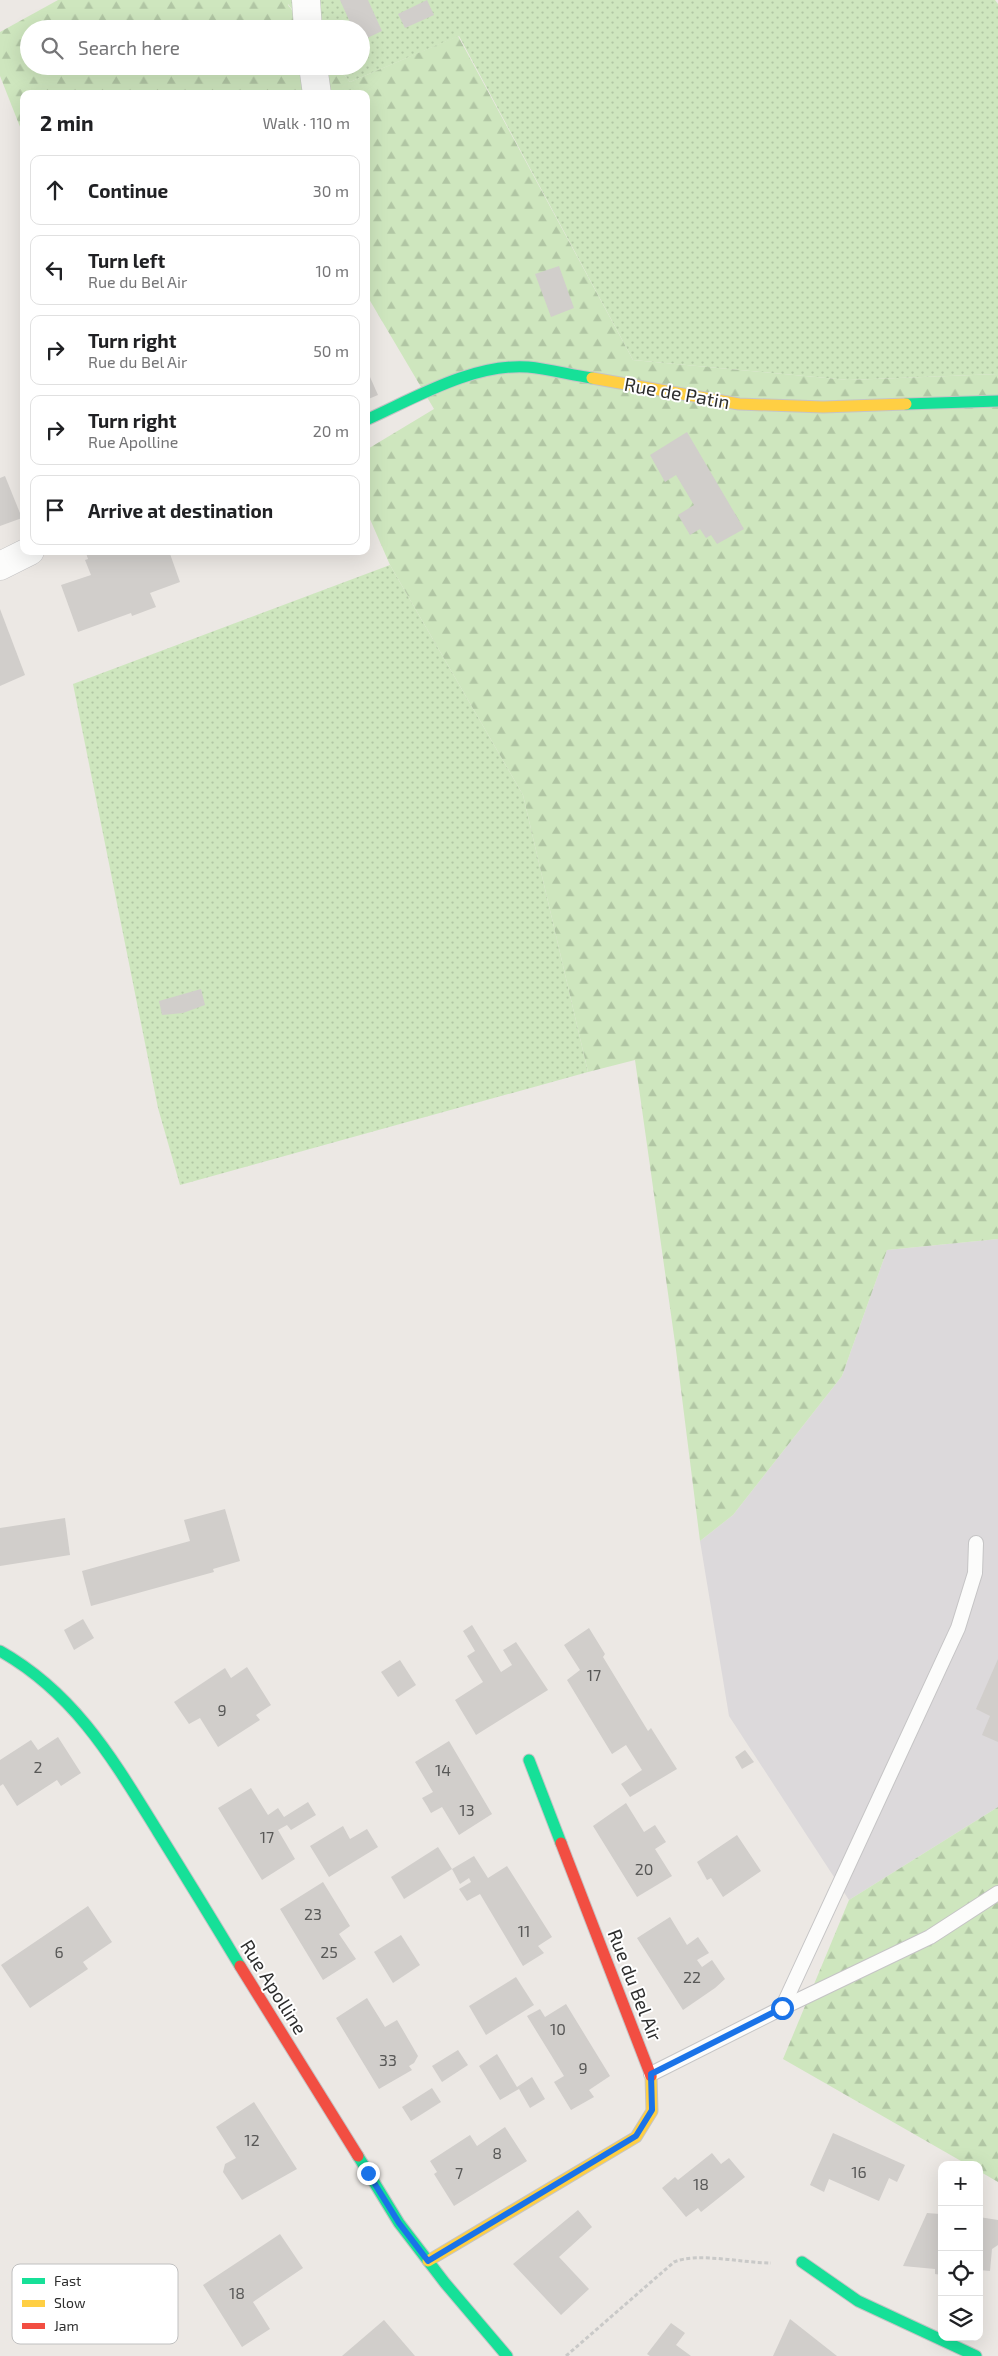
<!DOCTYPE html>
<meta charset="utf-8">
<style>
:root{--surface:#fff;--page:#f2f2f2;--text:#202124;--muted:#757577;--line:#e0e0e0}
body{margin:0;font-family:"Exo 2",sans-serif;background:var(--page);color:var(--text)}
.controls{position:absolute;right:15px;bottom:15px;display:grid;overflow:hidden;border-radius:10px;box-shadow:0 5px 20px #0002}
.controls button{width:45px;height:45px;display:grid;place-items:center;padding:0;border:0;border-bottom:1px solid var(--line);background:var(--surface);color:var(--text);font:25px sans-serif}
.stop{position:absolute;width:15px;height:15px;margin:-11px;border:4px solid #1a73e8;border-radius:50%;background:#fff}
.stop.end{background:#1a73e8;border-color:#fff;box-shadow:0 1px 5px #0008}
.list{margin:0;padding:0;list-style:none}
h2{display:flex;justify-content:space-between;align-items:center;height:65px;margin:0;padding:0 20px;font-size:21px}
h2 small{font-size:16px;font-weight:400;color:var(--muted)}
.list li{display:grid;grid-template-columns:32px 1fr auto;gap:15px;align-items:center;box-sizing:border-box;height:70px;margin:0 10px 10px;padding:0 10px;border:1px solid var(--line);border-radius:10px}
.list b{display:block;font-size:19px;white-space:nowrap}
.list p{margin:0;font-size:16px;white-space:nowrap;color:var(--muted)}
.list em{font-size:16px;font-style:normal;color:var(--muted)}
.icon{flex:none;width:28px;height:28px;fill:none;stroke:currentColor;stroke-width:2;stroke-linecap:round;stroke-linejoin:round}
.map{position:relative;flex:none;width:998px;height:2356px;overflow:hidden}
.search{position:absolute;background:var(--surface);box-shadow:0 5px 20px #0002;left:20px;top:20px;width:350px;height:55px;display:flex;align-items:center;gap:12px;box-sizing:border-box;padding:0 18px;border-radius:28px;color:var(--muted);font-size:19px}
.panel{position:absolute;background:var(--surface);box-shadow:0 5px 20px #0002;left:20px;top:90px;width:350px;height:465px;border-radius:10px}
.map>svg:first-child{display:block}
</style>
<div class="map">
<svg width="998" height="2356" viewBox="0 0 998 2356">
<defs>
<pattern id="grass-dots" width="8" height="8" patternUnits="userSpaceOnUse" patternTransform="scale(1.25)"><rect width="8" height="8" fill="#cee6be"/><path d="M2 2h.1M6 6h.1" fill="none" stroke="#b1c6a4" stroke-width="1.8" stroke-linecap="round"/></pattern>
<pattern id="forest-firs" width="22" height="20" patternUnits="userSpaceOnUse" patternTransform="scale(1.25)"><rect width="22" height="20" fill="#cee6be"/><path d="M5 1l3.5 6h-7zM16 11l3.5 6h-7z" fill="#b1c6a4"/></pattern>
</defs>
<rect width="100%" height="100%" fill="#ece8e4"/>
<!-- industrial -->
<path fill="#dcd9db" d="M998,1239V1807L849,1900L729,1716L700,1541L733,1515L842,1376L887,1250Z"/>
<!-- grass -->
<g fill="url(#grass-dots)">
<path d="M288,0H995L998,4V374L848,380L633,360L459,36L350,82L337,66H361V29H307L288,4Z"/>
<path d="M390,565L523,795L588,1072L180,1185L158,1108L73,684Z"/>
</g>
<!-- forest -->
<g fill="url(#forest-firs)">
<path d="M58,0H288V5L307,29H29V66H337L350,82L458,36L633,360L848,380L998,374V1239L887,1250L842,1376L733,1515L700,1541L676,1350L635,1060L588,1072L523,795L390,565L366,510V450L434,409L366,294V94H24V137L0,76V32Z"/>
<path d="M998,1807V2182L979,2171V2165H968L783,2059L849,1900Z"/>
</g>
<!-- building -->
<g fill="#d1cecb">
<path d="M340,0H368L382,31L361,41V29H353Z"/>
<path d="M427,0L434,15L405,28L398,14Z"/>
<path d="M559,266L574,308L551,317L535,274Z"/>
<path d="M366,368L378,395L366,400Z"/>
<path d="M687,432L744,529L717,544L711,535L706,538L700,529L690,535L678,515L694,505L676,475L665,482L650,455Z"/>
<path d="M5,476L22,518L0,526V478Z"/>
<path d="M91,551H169L180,582L150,593L156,607L132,616L131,613L78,632L61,585L91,575L85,560L88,559L86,553Z"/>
<path d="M0,609L25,675L0,686Z"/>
<path d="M201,989L205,1005L183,1013L162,1015L159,1001Z"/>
<path d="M225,1509L240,1561L213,1569L214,1572L91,1606L82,1571L190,1541L184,1520Z"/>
<path d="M65,1518L70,1555L0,1566V1528Z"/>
<path d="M83,1619L94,1638L74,1650L64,1630Z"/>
<path d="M472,1625L501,1672L512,1665L503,1650L516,1642L548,1690L476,1735L455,1700L483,1682L467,1656L475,1651L463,1631Z"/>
<path d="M589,1628L605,1654L603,1657L648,1731L651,1728L677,1769L630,1797L621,1784L642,1770L626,1745L612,1754L567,1680L580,1670L564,1645Z"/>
<path d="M998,1659V1742L982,1735L990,1716L976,1709Z"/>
<path d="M400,1660L416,1685L398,1697L381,1672Z"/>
<path d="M247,1667L271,1705L256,1715L260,1720L218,1747L200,1718L189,1724L174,1702L225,1668L231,1678Z"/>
<path d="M58,1737L81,1773L61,1786L57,1780L17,1806L3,1784L0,1786V1760L31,1740L38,1750Z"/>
<path d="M449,1741L492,1814L459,1835L442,1807L431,1813L427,1806L422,1798L433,1792L415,1762Z"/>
<path d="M745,1750L754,1762L742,1769L735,1757Z"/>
<path d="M251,1788L268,1815L278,1808L284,1817L308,1802L316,1815L291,1830L287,1825L278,1830L295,1859L262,1880L218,1808Z"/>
<path d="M626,1803L644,1832L655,1825L666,1842L655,1849L672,1876L637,1897L593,1826Z"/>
<path d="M343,1826L350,1839L367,1829L378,1847L329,1877L310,1846Z"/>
<path d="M737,1835L761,1871L723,1897L711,1878L707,1880L697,1862Z"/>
<path d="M438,1847L452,1869L404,1899L391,1877Z"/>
<path d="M474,1856L488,1878L507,1866L552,1937L538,1946L544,1953L523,1966L480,1894L467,1901L459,1889L471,1882L469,1878L460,1884L452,1869Z"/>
<path d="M323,1882L350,1926L339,1934L356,1959L323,1980L280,1909Z"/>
<path d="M88,1906L112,1942L83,1962L88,1969L30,2008L1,1965Z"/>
<path d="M670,1917L687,1945L698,1937L709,1953L697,1960L702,1967L712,1960L725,1979L715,1988L683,2010L637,1938Z"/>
<path d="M401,1935L420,1965L393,1983L374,1952Z"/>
<path d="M516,1977L534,2005L486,2035L469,2006Z"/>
<path d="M367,1998L385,2027L397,2020L418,2056L414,2063L409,2066L412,2070L379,2089L336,2018Z"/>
<path d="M566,2004L610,2076L589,2090L594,2097L571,2110L554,2082L564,2076L527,2016L540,2009L545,2017Z"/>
<path d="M458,2050L468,2065L442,2082L432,2066Z"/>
<path d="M497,2054L517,2087L532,2077L545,2099L530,2108L519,2089L500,2100L479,2066Z"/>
<path d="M432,2088L441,2102L411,2121L402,2107Z"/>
<path d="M254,2102L297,2169L242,2200L223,2172L225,2164L236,2158L216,2127Z"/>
<path d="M505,2127L527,2161L454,2206L434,2174L437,2172L430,2161L470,2135L477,2146Z"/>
<path d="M833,2133L905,2165L897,2182L889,2178L879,2201L829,2179L824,2192L810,2185Z"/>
<path d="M712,2153L721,2164L729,2158L745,2177L701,2212L698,2208L686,2217L662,2188L675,2177L678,2180Z"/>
<path d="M578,2210L592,2227L559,2257L589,2289L561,2315L513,2264Z"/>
<path d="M927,2213L940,2214L942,2275L935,2274V2269L903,2266Z"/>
<path d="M979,2217L998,2220V2245L992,2249L990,2271L979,2270Z"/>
<path d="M280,2234L303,2268L253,2302L270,2329L242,2347L203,2285Z"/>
<path d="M790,2319L837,2356H773Z"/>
<path d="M384,2320L415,2356H342Z"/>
<path d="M671,2323L685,2333L676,2345L691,2356H650L647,2354Z"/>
</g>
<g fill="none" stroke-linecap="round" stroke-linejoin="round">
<!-- lane casing -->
<g stroke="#c5c4c5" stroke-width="16">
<g id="lane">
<path d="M782,2008L930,1937L998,1893"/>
<path d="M651,2074L782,2008L958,1628L975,1573L976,1543"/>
</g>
</g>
<!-- street casing -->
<g stroke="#c5c4c5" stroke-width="29">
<g id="street">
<path d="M306,0L308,29"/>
<path d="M313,66L317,94"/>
<path d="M0,566L30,551"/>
</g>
</g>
<!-- fast casing -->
<g stroke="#c5c4c5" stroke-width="13">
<g id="fast">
<path d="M906,404L998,401"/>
<path d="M366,420C415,398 473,363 528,367C549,369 571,375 592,378"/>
<path d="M0,1651C76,1694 114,1761 158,1832C186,1877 213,1921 240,1966"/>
<path d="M529,1760L561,1843"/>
<path d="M358,2156L399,2223L445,2283L507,2356"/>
<path d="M802,2262L858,2301L976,2356"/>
</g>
</g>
<!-- slow casing -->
<g stroke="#c5c4c5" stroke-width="13">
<g id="slow">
<path d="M592,378L739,404L823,407L906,404"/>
<path d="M428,2261L636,2137L652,2111L651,2076"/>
</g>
</g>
<!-- jam casing -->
<g stroke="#c5c4c5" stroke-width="13">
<g id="jam">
<path d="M561,1843L651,2076"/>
<path d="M240,1966L358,2156"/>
</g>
</g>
<!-- path -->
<path stroke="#c9c9c8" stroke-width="3" stroke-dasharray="4 2.5" stroke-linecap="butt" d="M566,2356L674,2262C697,2252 743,2263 771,2263"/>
<!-- lane -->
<use href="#lane" stroke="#fcfcfb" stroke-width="14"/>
<!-- street -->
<use href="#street" stroke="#fcfcfb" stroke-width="28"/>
<!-- fast -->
<use href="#fast" stroke="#16e098" stroke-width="11"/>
<!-- slow -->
<use href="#slow" stroke="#ffcf43" stroke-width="11"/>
<!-- jam -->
<use href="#jam" stroke="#f24e42" stroke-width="11"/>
</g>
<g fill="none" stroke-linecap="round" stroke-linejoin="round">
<!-- route -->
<path stroke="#1a73e8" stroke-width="6" d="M368,2173L399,2223L428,2261L636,2136L652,2110L651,2074L782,2008"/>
</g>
<g text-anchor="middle" stroke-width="4" stroke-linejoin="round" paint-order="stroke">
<!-- number labels -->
<g font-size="16" fill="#585857">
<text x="594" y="1681">17</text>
<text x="222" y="1716">9</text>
<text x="38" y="1773">2</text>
<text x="443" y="1776">14</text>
<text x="467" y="1816">13</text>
<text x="267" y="1843">17</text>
<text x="644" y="1875">20</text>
<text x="313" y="1920">23</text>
<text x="524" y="1937">11</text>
<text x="59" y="1958">6</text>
<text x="329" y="1958">25</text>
<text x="692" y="1983">22</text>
<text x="558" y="2035">10</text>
<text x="388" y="2066">33</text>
<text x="583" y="2074">9</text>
<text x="252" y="2146">12</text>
<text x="497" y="2159">8</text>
<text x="859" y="2178">16</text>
<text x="459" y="2179">7</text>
<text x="701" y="2190">18</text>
<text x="237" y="2299">18</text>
</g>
<!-- street labels -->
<g font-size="19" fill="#2e2e2e" stroke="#fff">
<text transform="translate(677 393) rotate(10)" y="7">Rue de Patin</text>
<text transform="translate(635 1985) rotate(69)" y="7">Rue du Bel Air</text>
<text transform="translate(274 1987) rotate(58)" y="7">Rue Apolline</text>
</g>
</g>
<!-- legend -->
<rect x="12" y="2264" width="166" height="80" rx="8" fill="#fff" stroke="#c0c0c0" stroke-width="1"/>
<rect x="22" y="2278" width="23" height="6" fill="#16e098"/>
<rect x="22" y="2300" width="23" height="7" fill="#ffcf43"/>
<rect x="22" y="2323" width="23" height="6" fill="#f24e42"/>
<g font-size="14" fill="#2e2e2e">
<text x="54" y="2286">Fast</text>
<text x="54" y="2308">Slow</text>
<text x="54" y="2331">Jam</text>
</g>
</svg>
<div class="controls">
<button>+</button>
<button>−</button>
<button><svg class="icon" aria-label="locate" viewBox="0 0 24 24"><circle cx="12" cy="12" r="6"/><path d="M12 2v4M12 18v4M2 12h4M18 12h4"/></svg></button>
<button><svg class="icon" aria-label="layers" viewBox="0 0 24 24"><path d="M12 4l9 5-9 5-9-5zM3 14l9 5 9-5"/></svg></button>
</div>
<div class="stop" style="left:782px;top:2008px"></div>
<div class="stop end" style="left:368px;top:2173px"></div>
<div class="search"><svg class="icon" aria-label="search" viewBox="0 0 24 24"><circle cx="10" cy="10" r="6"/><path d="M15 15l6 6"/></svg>Search here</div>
<section class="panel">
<h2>2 min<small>Walk · 110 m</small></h2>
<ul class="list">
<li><svg class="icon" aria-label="ahead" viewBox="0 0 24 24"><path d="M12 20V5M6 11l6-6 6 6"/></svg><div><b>Continue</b></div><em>30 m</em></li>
<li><svg class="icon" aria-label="left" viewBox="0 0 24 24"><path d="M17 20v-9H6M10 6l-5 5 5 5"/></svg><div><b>Turn left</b><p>Rue du Bel Air</p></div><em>10 m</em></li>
<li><svg class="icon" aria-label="right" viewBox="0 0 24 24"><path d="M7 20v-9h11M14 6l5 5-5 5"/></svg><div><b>Turn right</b><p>Rue du Bel Air</p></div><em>50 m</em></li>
<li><svg class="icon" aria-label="right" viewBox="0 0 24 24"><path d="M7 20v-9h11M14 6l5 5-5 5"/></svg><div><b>Turn right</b><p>Rue Apolline</p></div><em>20 m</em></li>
<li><svg class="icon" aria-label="arrive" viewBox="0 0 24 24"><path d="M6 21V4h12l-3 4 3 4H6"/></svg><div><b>Arrive at destination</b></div></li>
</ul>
</section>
</div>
